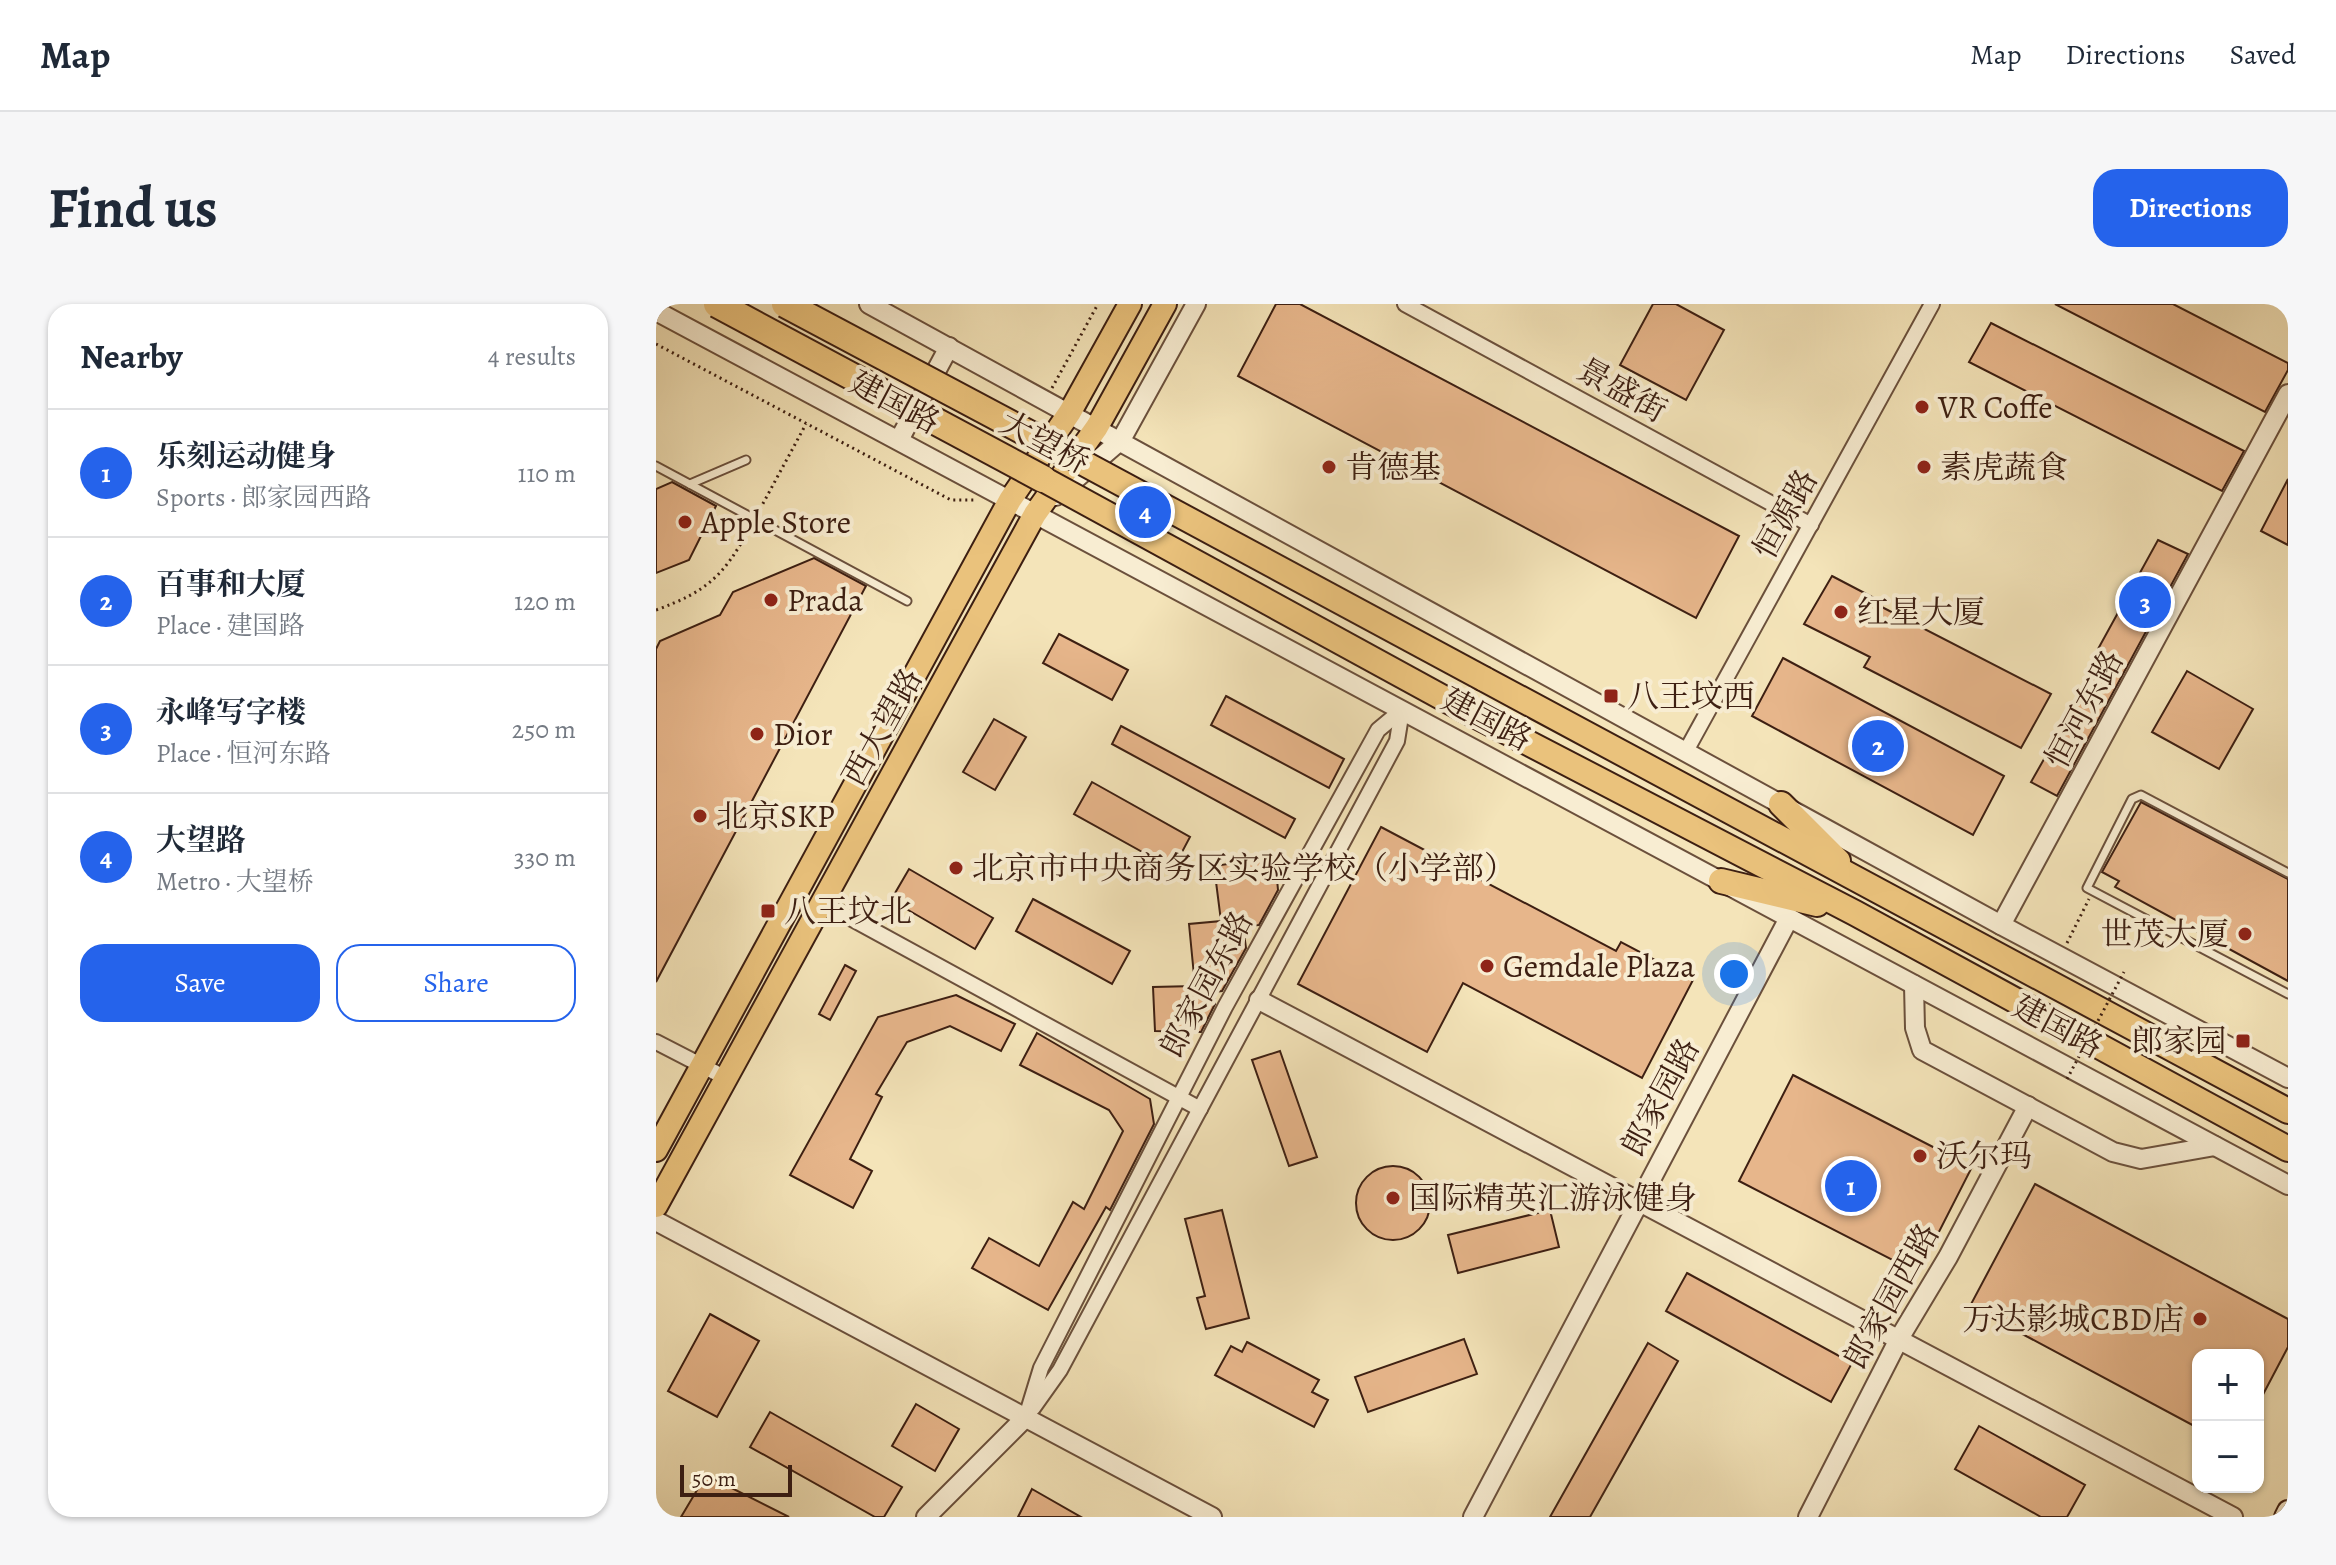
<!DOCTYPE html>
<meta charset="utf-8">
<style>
:root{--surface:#fff;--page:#f6f6f7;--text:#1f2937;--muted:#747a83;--line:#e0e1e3;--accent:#2563eb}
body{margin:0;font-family:Alegreya,"Noto Serif SC",serif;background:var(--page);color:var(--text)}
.controls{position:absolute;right:24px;bottom:24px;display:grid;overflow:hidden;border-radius:16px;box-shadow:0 2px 6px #0004}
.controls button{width:72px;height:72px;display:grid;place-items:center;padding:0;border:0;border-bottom:2px solid var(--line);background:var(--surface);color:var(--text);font:40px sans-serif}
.scale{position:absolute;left:24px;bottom:20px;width:112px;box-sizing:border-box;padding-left:8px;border:4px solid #3d1f12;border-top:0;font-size:22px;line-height:28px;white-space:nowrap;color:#3d1f12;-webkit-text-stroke:6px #f8edd2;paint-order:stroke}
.you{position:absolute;left:1078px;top:670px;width:28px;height:28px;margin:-20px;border:6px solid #fff;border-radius:50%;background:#1a73e8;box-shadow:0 0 0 12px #1a73e833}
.badge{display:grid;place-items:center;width:52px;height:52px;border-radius:50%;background:var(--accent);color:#fff;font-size:26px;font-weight:700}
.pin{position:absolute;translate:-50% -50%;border:4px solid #fff;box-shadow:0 2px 8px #0006}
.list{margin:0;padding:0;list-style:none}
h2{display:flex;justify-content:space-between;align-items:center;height:104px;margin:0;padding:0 32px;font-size:34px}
h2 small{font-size:26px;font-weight:400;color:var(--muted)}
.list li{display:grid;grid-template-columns:52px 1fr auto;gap:24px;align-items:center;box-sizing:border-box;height:128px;padding:0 32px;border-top:2px solid var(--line)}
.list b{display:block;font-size:30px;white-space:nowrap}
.list p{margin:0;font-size:26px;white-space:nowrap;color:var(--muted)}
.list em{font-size:26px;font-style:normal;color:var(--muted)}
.actions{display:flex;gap:16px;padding:24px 32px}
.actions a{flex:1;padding:18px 0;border:2px solid var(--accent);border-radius:24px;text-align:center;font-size:28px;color:var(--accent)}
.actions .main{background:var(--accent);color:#fff}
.map{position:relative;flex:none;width:1632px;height:1213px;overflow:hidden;border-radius:24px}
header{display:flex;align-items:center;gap:48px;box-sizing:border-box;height:112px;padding:0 40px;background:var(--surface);border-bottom:2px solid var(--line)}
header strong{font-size:38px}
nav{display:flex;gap:44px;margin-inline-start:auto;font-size:28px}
.intro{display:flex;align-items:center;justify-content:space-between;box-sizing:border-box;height:192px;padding:0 48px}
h1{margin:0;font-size:56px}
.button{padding:20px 36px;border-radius:24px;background:var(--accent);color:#fff;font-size:28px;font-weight:700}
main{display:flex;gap:48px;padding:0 48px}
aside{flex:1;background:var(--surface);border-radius:24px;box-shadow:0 2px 6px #0004}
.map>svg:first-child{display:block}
</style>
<header>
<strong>Map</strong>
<nav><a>Map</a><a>Directions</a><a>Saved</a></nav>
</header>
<div class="intro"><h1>Find us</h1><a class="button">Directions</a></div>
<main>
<aside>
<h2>Nearby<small>4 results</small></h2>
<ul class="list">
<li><span class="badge">1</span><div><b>乐刻运动健身</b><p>Sports · 郎家园西路</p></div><em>110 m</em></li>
<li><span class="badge">2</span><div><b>百事和大厦</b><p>Place · 建国路</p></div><em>120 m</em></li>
<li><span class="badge">3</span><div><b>永峰写字楼</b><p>Place · 恒河东路</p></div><em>250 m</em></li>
<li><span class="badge">4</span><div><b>大望路</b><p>Metro · 大望桥</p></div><em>330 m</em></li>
</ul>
<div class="actions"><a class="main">Save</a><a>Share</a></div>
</aside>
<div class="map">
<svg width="1632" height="1213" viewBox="0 0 1632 1213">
<rect width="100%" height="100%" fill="#f4e4b9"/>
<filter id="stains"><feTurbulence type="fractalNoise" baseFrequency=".0025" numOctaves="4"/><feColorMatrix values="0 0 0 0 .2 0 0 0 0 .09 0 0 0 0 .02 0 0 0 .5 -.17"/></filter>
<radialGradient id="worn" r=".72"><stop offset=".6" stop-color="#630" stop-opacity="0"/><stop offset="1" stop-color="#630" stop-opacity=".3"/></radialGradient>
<!-- building -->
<g fill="#e7b68b" stroke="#3d1f12" stroke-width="2">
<path d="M620,0H644L1083,232L1040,314L582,72Z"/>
<path d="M997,0H1020L1068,26L1030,96L964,61Z"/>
<path d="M1399,0H1517L1632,59V66L1609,108Z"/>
<path d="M1335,19L1588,147L1566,187L1313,58Z"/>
<path d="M1632,175V241L1605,227Z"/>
<path d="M16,178L60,202L33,256L0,269V185Z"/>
<path d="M1502,236L1532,250L1401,492L1375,478L1449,348L1442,345Z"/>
<path d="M158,254L210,282L0,678V345L4,337L64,311L77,288Z"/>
<path d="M1176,272L1220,295L1218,299L1395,390L1365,444L1208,363L1214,353L1148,320Z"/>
<path d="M403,330L472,366L456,396L387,359Z"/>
<path d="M1127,354L1348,472L1317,531L1096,412Z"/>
<path d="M1531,367L1597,405L1563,465L1496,428Z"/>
<path d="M570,392L688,455L673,484L555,421Z"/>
<path d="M338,415L370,433L339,486L307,468Z"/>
<path d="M465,422L639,515L629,534L456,440Z"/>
<path d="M436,478L534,533L517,565L418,510Z"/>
<path d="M1485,498L1632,575V677L1459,583L1463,577L1446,568Z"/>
<path d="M725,523L960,647L965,638L1037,676L986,774L807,679L771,748L642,680Z"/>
<path d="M619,553L622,586L603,621L587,622L590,644L566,687L558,688L559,700L545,728L499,727L497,683L539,682L533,620L565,617L558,562Z"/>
<path d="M253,565L337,614L319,645L235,596Z"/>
<path d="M377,595L474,647L456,680L360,627Z"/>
<path d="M189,661L200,667L174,716L163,710Z"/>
<path d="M300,691L359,720L345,747L294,722L251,738L220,790L226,793L194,855L216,867L197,904L134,871L222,713Z"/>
<path d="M381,729L494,795L498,820L454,906L450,903L392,1006L316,964L333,934L383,962L417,898L428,905L467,827L453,806L364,761Z"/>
<path d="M624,747L661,853L633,862L596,756Z"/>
<path d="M1137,771L1316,863L1262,969L1083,877Z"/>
<circle cx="737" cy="899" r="37"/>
<path d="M1379,880L1632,1015V1043L1602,1100V1051H1542V1124L1314,1002Z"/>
<path d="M566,906L593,1014L550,1025L541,994L549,992L529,915Z"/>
<path d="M894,906L903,943L802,969L792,931Z"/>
<path d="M1031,969L1196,1059L1175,1098L1010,1007Z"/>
<path d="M54,1010L103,1037L61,1113L12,1087Z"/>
<path d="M808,1035L821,1070L712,1108L699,1073Z"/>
<path d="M591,1038L663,1076L656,1088L672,1096L658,1123L559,1071L575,1042L586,1048Z"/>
<path d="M992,1039L1022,1057L934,1213H894Z"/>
<path d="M260,1100L303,1125L279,1167L236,1142Z"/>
<path d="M114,1108L246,1183L228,1213H219L94,1143Z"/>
<path d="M1323,1122L1429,1181L1411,1213H1385L1299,1165Z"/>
<path d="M50,1171L133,1213H25Z"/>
<path d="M376,1185L425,1213H362Z"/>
</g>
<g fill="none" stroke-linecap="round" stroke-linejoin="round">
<!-- service casing -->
<g stroke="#6b503c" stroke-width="11">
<g id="service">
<path d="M0,162L251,297"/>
<path d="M34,180L90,156"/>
<path d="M1632,569L1485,491L1476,495L1431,584L1632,690"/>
</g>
</g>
<!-- minor casing -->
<g stroke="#6b503c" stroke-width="18">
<g id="minor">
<path d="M749,0L1155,221"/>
<path d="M1030,447L1276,0"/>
<path d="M167,599L544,805"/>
<path d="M0,738L70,774"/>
<path d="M377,1104L404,1066L741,437L746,406"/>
<path d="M370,1113L385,1064L569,703L722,426L746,406"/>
</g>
</g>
<!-- tertiary casing -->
<g stroke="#6b503c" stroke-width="22">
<g id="tertiary">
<path d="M213,0L1345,621L1632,774"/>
<path d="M0,7L1632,881"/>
<path d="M243,136L293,43"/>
<path d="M400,192L465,136L540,0"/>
<path d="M1345,621L1632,90"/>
<path d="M1258,681L1259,724L1266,746L1457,848L1485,855L1559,842"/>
<path d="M603,696L1577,1213"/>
<path d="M0,917L556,1213"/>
<path d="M270,1213L370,1113"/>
<path d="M817,1213L1133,614"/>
<path d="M1152,1213L1244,1033L1292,953L1372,802"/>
</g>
</g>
<!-- secondary casing -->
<g stroke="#3d1f12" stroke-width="24">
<path id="secondary" d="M1629,1213L1632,1207"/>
</g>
<!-- primary casing -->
<g stroke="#3d1f12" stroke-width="26">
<g id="primary">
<path d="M0,846L354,196L414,108L474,0"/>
<path d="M0,902L379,210L441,123L509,0"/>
</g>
</g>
<!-- trunk casing -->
<g stroke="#3d1f12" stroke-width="28">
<g id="trunk">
<path d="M828,375L1632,807"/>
<path d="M811,407L1199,609L1632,845"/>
<path d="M1125,500L1182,557"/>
<path d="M1065,577L1161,600"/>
</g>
</g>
<!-- path -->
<g stroke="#3d1f12" stroke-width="3" stroke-dasharray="2 4" stroke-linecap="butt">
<path d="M0,40L295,196H318"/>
<path d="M396,84L442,0"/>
<path d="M104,205L150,120"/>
<path d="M0,306C50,288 68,272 93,225"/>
<path d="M1411,639L1433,595"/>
</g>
<!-- service -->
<use href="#service" stroke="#f8edd2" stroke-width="7"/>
<!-- minor -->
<use href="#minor" stroke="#f8edd2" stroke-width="14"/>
<!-- tertiary -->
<use href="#tertiary" stroke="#f8edd2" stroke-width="18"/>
<!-- secondary -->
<use href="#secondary" stroke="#f8edd2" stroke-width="20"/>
<!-- primary -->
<use href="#primary" stroke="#eac27c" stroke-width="22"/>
<!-- trunk -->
<use href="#trunk" stroke="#eac27c" stroke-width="24"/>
<!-- trunk-bridge casing -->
<g stroke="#3d1f12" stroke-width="28" stroke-linecap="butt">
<g id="trunk-bridge">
<path d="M407,148L828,375"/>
<path d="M387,175L811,407"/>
</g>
</g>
<!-- motorway-bridge casing -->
<g stroke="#3d1f12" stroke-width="30" stroke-linecap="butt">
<g id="motorway-bridge">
<path d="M61,0L387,175"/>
<path d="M129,0L407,148"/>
</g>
</g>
<!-- path-bridge -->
<path stroke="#3d1f12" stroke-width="3" stroke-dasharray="2 4" stroke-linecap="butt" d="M1411,775L1468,668"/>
<!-- trunk-bridge -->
<use href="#trunk-bridge" stroke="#eac27c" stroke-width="24"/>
<!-- motorway-bridge -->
<use href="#motorway-bridge" stroke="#eac27c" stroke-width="26"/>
</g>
<!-- markers -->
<g fill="#8f2418" stroke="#f8edd2" stroke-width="3">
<circle cx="1266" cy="103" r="8"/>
<circle cx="673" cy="163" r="8"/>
<circle cx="1268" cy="163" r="8"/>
<circle cx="29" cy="218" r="8"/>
<circle cx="115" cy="296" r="8"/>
<circle cx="1185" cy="308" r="8"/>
<rect x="947" y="384" width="16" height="16" rx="4"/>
<circle cx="101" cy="430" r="8"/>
<circle cx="44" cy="512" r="8"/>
<circle cx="300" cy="564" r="8"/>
<rect x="104" y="599" width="16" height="16" rx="4"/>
<circle cx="1589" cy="630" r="8"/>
<circle cx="831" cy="662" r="8"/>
<rect x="1579" y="729" width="16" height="16" rx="4"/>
<circle cx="1264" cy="852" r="8"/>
<circle cx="737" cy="894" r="8"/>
<circle cx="1544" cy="1015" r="8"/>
</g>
<g text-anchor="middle" stroke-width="8" stroke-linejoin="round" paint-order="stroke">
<!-- street labels -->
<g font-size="32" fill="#3d1f12" stroke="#f8edd2">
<text transform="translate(966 86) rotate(29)" y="11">景盛街</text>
<text transform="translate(239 98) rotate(28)" y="11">建国路</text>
<text transform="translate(389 138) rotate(28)" y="11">大望桥</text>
<text transform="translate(1129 210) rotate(-61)" y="11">恒源路</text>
<text transform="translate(1428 405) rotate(-62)" y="11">恒河东路</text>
<text transform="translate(831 415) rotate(28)" y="11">建国路</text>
<text transform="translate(226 423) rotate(-61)" y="11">西大望路</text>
<text transform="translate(550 680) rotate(-62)" y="11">郎家园东路</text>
<text transform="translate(1402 722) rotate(28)" y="11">建国路</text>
<text transform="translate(1004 793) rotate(-62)" y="11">郎家园路</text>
<text transform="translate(1235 992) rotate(-61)" y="11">郎家园西路</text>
</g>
<!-- poi labels -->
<g font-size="32" fill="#3d1f12" stroke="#f8edd2" text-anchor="start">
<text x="1282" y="114">VR Coffe</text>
<text x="689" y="174">肯德基</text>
<text x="1284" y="174">素虎蔬食</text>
<text x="45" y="229">Apple Store</text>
<text x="131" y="307">Prada</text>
<text x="1201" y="319">红星大厦</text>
<text x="971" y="403">八王坟西</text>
<text x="117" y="441">Dior</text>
<text x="60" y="523">北京SKP</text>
<text x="316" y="575">北京市中央商务区实验学校（小学部）</text>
<text x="128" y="618">八王坟北</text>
<text x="1573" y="641" text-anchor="end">世茂大厦</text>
<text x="847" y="673">Gemdale Plaza</text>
<text x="1571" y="748" text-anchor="end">郎家园</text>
<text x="1280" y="863">沃尔玛</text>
<text x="753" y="905">国际精英汇游泳健身</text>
<text x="1528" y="1026" text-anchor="end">万达影城CBD店</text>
</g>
</g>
<rect width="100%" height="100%" filter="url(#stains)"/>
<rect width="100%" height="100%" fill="url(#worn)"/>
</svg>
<div class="controls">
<button>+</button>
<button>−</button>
</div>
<div class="scale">50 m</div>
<div class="you"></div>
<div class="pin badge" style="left:1195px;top:882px">1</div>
<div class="pin badge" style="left:1222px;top:442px">2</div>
<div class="pin badge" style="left:1489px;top:298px">3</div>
<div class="pin badge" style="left:489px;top:208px">4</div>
</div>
</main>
